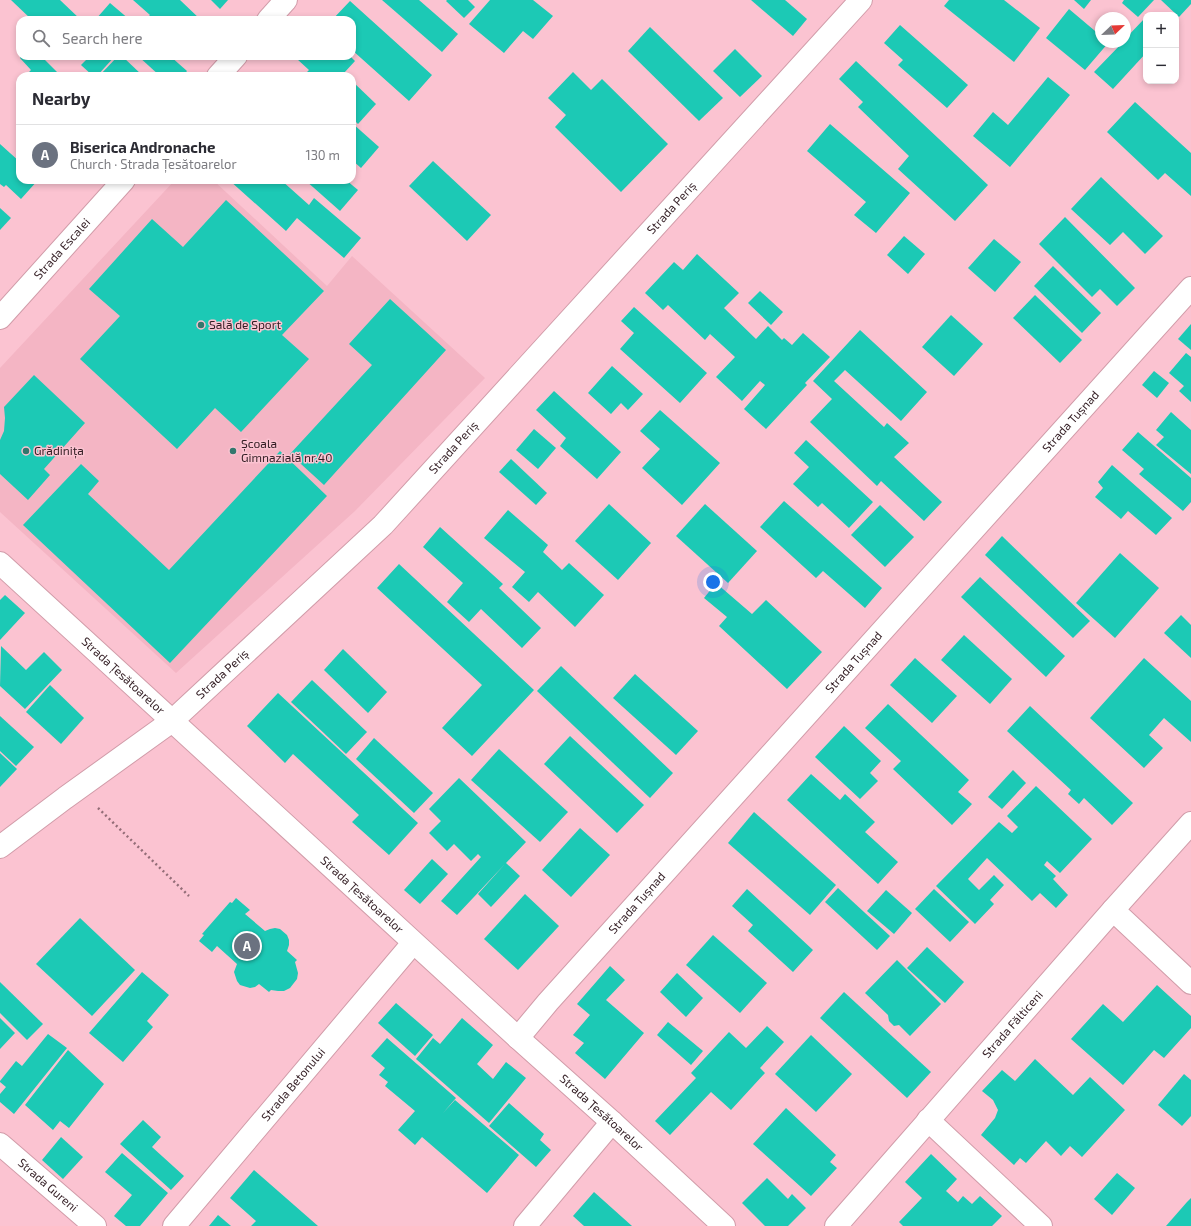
<!DOCTYPE html>
<meta charset="utf-8">
<style>
:root{--surface:#fff;--page:#f7f7f7;--text:#2b2b33;--muted:#7c7c81;--line:#e1e1e2;--accent:#d93025}
body{margin:0;font-family:"Exo 2",sans-serif;background:var(--page);color:var(--text)}
.controls{position:absolute;right:12px;top:12px;display:grid;overflow:hidden;border-radius:8px;box-shadow:0 2px 6px #0003}
.controls button{width:36px;height:36px;display:grid;place-items:center;padding:0;border:0;border-bottom:1px solid var(--line);background:var(--surface);color:var(--text);font:20px sans-serif}
.compass{position:absolute;left:1095px;top:12px;width:36px;height:36px;border-radius:50%;background:var(--surface);box-shadow:0 2px 6px #0003;rotate:67deg}
.you{position:absolute;left:713px;top:582px;width:14px;height:14px;margin:-10px;border:3px solid #fff;border-radius:50%;background:#1a73e8;box-shadow:0 0 0 6px #1a73e833}
.badge{display:grid;place-items:center;width:26px;height:26px;border-radius:50%;background:var(--accent);color:#fff;font-size:13px;font-weight:700}
.pin{position:absolute;translate:-50% -50%;border:2px solid #fff;box-shadow:0 1px 4px #0006}
.list{margin:0;padding:0;list-style:none}
h2{display:flex;justify-content:space-between;align-items:center;height:52px;margin:0;padding:0 16px;font-size:17px}
h2 small{font-size:13px;font-weight:400;color:var(--muted)}
.list li{display:grid;grid-template-columns:26px 1fr auto;gap:12px;align-items:center;box-sizing:border-box;height:60px;padding:0 16px;border-top:1px solid var(--line)}
.list b{display:block;font-size:15px;white-space:nowrap}
.list p{margin:0;font-size:13px;white-space:nowrap;color:var(--muted)}
.list em{font-size:13px;font-style:normal;color:var(--muted)}
.icon{flex:none;width:22px;height:22px;fill:none;stroke:currentColor;stroke-width:2;stroke-linecap:round;stroke-linejoin:round}
.map{position:relative;flex:none;width:1191px;height:1226px;overflow:hidden}
.search{position:absolute;background:var(--surface);box-shadow:0 2px 6px #0003;left:16px;top:16px;width:340px;height:44px;display:flex;align-items:center;gap:10px;box-sizing:border-box;padding:0 14px;border-radius:12px;color:var(--muted);font-size:15px}
.panel{position:absolute;background:var(--surface);box-shadow:0 2px 6px #0003;left:16px;top:72px;width:340px;height:112px;border-radius:12px}
.map>svg:first-child{display:block}
</style>
<div class="map">
<svg width="1191" height="1226" viewBox="0 0 1191 1226">
<rect width="100%" height="100%" fill="#fbc3d1"/>
<!-- built -->
<path fill="#f4b5c4" d="M175,180H213L327,286L352,256L485,378L355,511L176,673L0,512V368Z"/>
<!-- building -->
<g fill="#1cc9b5">
<path d="M11,0H60L81,20H32Z"/>
<path d="M133,0H180L201,20H151L148,17L150,15Z"/>
<path d="M211,0H228L220,9Z"/>
<path d="M382,0H419L458,34L442,52Z"/>
<path d="M447,0H468L475,7L464,18L446,1Z"/>
<path d="M490,0H533L553,16L533,39L523,31L504,53L469,24Z"/>
<path d="M751,0H785L807,19L793,36Z"/>
<path d="M949,0H1004L1040,28L1014,62L944,6Z"/>
<path d="M1074,0H1091L1084,9Z"/>
<path d="M1124,0H1154L1138,17L1122,3Z"/>
<path d="M1161,0H1191V4L1179,17Z"/>
<path d="M350,1L432,75L409,101L352,50V20H332Z"/>
<path d="M110,3L130,20H98L96,19Z"/>
<path d="M1069,9L1101,36V42H1109L1085,70L1046,38Z"/>
<path d="M1145,18L1146,53L1113,89L1094,72L1123,42H1125V39Z"/>
<path d="M900,25L968,85L947,108L898,65L903,60L884,43Z"/>
<path d="M650,27L723,98L699,121L628,51Z"/>
<path d="M735,49L762,76L740,97L713,71Z"/>
<path d="M21,56H41L61,76H25L31,70L20,58Z"/>
<path d="M90,56H115L97,76H93L81,65Z"/>
<path d="M118,56H122L143,76H99Z"/>
<path d="M138,56H170L187,71L183,76H160Z"/>
<path d="M300,56H350L355,61L344,73L347,76H306L304,75L309,70L297,59Z"/>
<path d="M856,61L988,185L955,221L898,169L909,156L858,107L863,102L839,79Z"/>
<path d="M573,72L591,90L602,79L668,144L621,192L555,127L566,115L548,98Z"/>
<path d="M1048,77L1070,95L1010,167L973,136L993,112L1008,125Z"/>
<path d="M352,81L376,104L358,124L352,118Z"/>
<path d="M1135,102L1191,153V196L1165,173L1158,180L1107,132Z"/>
<path d="M352,123L379,147L361,168L352,160Z"/>
<path d="M830,124L910,193L876,233L854,215L866,202L807,151Z"/>
<path d="M0,144L20,162V180H38L21,199L6,185L4,187L0,184Z"/>
<path d="M433,161L491,215L467,241L409,186Z"/>
<path d="M1101,177L1163,236L1145,254L1123,232L1110,245L1071,209Z"/>
<path d="M229,180H281L309,205L314,198L361,238L344,258L297,218L286,231Z"/>
<path d="M305,180H346L358,190L340,211Z"/>
<path d="M226,200L324,291L282,335L309,359L241,432L215,408L177,449L80,359L120,316L89,289L152,219L183,247Z"/>
<path d="M0,208L11,218L0,230Z"/>
<path d="M1065,217L1135,288L1117,306L1100,289L1092,297L1039,244Z"/>
<path d="M904,236L925,254L908,274L887,255Z"/>
<path d="M994,239L1021,262L995,292L968,268Z"/>
<path d="M697,254L739,293L724,308L756,339L768,326L782,340L784,338L792,345L803,333L830,357L805,383L807,385L766,429L744,409L765,385L760,381L742,401L716,377L735,357L710,334L705,340L668,305L663,310L645,293L674,262L683,270Z"/>
<path d="M1053,266L1101,313L1082,333L1034,286Z"/>
<path d="M760,291L783,312L771,325L748,303Z"/>
<path d="M1035,295L1082,340L1060,363L1013,318Z"/>
<path d="M390,299L446,350L324,485L290,454L372,365L349,344Z"/>
<path d="M634,307L707,373L680,403L620,349L634,333L621,321Z"/>
<path d="M951,315L983,344L954,376L922,347Z"/>
<path d="M1191,324V350L1178,339Z"/>
<path d="M860,330L927,392L901,421L845,370L834,381L884,427L887,423L909,443L894,457L942,502L924,521L881,481L877,486L810,422L832,399L813,381Z"/>
<path d="M1186,353L1191,357V402L1179,391L1184,386L1169,373Z"/>
<path d="M612,366L643,394L628,410L621,403L611,414L588,393Z"/>
<path d="M1154,371L1169,383L1157,398L1142,385Z"/>
<path d="M34,375L85,423L44,469L50,475L28,500L0,474V440L4,431L5,418L4,407Z"/>
<path d="M554,391L621,452L597,479L560,446L566,438L536,410Z"/>
<path d="M660,410L720,463L682,505L642,468L660,449L640,431Z"/>
<path d="M1171,412L1191,430V474L1156,445L1164,437L1156,430Z"/>
<path d="M534,429L556,448L538,469L516,450Z"/>
<path d="M1138,432L1191,478V502L1183,511L1139,474L1144,469L1122,450Z"/>
<path d="M806,440L873,502L849,528L822,503L818,507L793,484L809,467L794,453Z"/>
<path d="M280,451L327,496L170,663L23,525L81,464L99,481L88,494L169,570Z"/>
<path d="M511,459L547,493L536,505L499,472Z"/>
<path d="M1112,465L1172,518L1156,535L1128,511L1121,519L1095,497L1103,488L1098,482Z"/>
<path d="M784,501L882,588L865,608L823,571L816,578L760,527Z"/>
<path d="M609,504L651,543L618,580L575,541Z"/>
<path d="M705,504L757,551L728,583L676,536Z"/>
<path d="M880,505L914,537L885,567L851,535Z"/>
<path d="M508,510L548,545L543,552L562,570L569,563L604,595L575,627L538,592L529,602L512,587L525,572L484,538Z"/>
<path d="M440,527L503,584L499,588L541,628L522,648L481,609L469,622L447,602L463,583L423,547Z"/>
<path d="M1002,536L1090,621L1073,638L985,555Z"/>
<path d="M1120,553L1159,588L1115,638L1076,603Z"/>
<path d="M399,564L534,690L472,756L442,728L482,685L377,588Z"/>
<path d="M980,577L1065,656L1046,677L961,597Z"/>
<path d="M716,583L752,614L766,600L822,652L787,689L719,626L727,617L704,598Z"/>
<path d="M5,595L25,613L0,640V600Z"/>
<path d="M1181,615L1191,625V658L1164,633Z"/>
<path d="M964,635L1012,679L990,704L941,660Z"/>
<path d="M1,646L26,670L44,652L62,670L25,709L0,686Z"/>
<path d="M343,649L387,692L368,713L324,670Z"/>
<path d="M915,658L957,696L932,723L890,685Z"/>
<path d="M1144,658L1191,701V742L1164,718L1149,735L1163,748L1144,768L1090,718Z"/>
<path d="M561,666L673,773L650,798L537,691Z"/>
<path d="M635,674L698,731L676,755L613,698Z"/>
<path d="M312,680L367,732L346,754L291,702Z"/>
<path d="M50,685L84,718L61,744L26,712Z"/>
<path d="M278,693L418,823L389,855L352,822L359,815L293,754L285,763L247,726Z"/>
<path d="M888,704L969,780L958,792L972,804L952,825L893,769L901,761L865,728Z"/>
<path d="M1030,706L1133,803L1112,825L1084,798L1079,804L1068,794L1071,790L1007,731Z"/>
<path d="M0,716L34,747L16,766L0,751Z"/>
<path d="M844,726L881,761L870,773L878,781L860,799L815,757Z"/>
<path d="M570,736L644,805L617,833L544,764Z"/>
<path d="M374,738L433,793L414,813L356,759Z"/>
<path d="M499,749L568,812L540,842L471,780Z"/>
<path d="M0,753L17,769L0,787Z"/>
<path d="M1013,770L1026,783L1002,809L988,797Z"/>
<path d="M811,774L840,800L845,794L875,822L865,832L898,862L878,884L787,800Z"/>
<path d="M459,778L526,842L506,863L520,876L491,907L478,894L505,864L457,915L441,901L481,857L478,854L471,861L454,844L447,851L429,833L441,821L429,809Z"/>
<path d="M1036,786L1092,839L1060,873L1047,861L1044,865L1056,876L1053,879L1068,895L1056,908L1040,893L1032,901L987,858L968,879L979,890L994,875L1004,885L990,900L994,904L975,924L936,886L999,822L1012,833L1018,827L1007,816Z"/>
<path d="M754,812L836,885L810,915L728,843Z"/>
<path d="M580,828L610,855L571,897L542,870Z"/>
<path d="M432,859L448,874L420,904L404,890Z"/>
<path d="M838,888L890,936L877,950L825,902Z"/>
<path d="M747,889L813,950L793,972L748,931L753,925L732,906Z"/>
<path d="M934,889L969,922L950,942L915,909Z"/>
<path d="M886,890L912,913L894,934L867,911Z"/>
<path d="M525,894L559,926L518,970L484,939Z"/>
<path d="M236,898L250,910L245,914L265,931L270,929L275,928L280,929L287,935L289,940V945L287,951L297,960L295,962L298,973L297,979L290,988L284,991H278L271,990L269,992L259,984L255,987L250,988L240,985L237,981L234,972L237,964L217,946L212,952L199,941L204,935L202,934L230,902L232,903Z"/>
<path d="M80,918L135,970L92,1016L36,964Z"/>
<path d="M713,935L767,983L740,1013L686,965Z"/>
<path d="M927,947L964,982L945,1003L907,968Z"/>
<path d="M897,960L941,1004L910,1036L899,1025L894,1026L889,1021L888,1015L865,993Z"/>
<path d="M610,966L625,980L606,1000L644,1033L605,1079L575,1053L584,1043L573,1035L590,1015L577,1004Z"/>
<path d="M142,972L169,995L147,1021L153,1027L123,1062L89,1033Z"/>
<path d="M677,973L703,998L686,1017L660,992Z"/>
<path d="M0,982L43,1024L27,1040L0,1013Z"/>
<path d="M1157,985L1191,1016V1028L1164,1058L1154,1050L1123,1085L1071,1039L1103,1004L1123,1022Z"/>
<path d="M844,992L931,1072L907,1098L820,1018Z"/>
<path d="M396,1003L433,1035L415,1056L378,1023Z"/>
<path d="M0,1018L15,1033L0,1049Z"/>
<path d="M462,1018L493,1045L477,1064L493,1079L506,1062L526,1078L489,1123L416,1059L433,1038L440,1044Z"/>
<path d="M668,1022L703,1051L691,1065L657,1035Z"/>
<path d="M767,1026L784,1042L760,1068L765,1073L731,1110L711,1092L670,1135L655,1121L696,1078L691,1073L729,1032L746,1048Z"/>
<path d="M48,1034L67,1048L14,1114L0,1102V1094L6,1087L0,1082V1081L16,1061L22,1066Z"/>
<path d="M811,1035L852,1074L816,1112L775,1074Z"/>
<path d="M387,1038L456,1098L443,1113L455,1100L519,1155L487,1193L422,1137L415,1145L398,1130L415,1111L385,1086L388,1082L379,1075L385,1068L371,1056Z"/>
<path d="M68,1050L104,1084L69,1128L60,1121L53,1130L25,1105Z"/>
<path d="M1035,1059L1073,1095L1090,1077L1125,1110L1082,1157L1070,1146L1061,1156L1046,1141L1026,1163L1020,1158L1014,1165L981,1135L995,1118L998,1110L993,1100L982,1091L1002,1070L1015,1081Z"/>
<path d="M1184,1074L1191,1080V1116L1182,1126L1158,1105Z"/>
<path d="M509,1103L544,1134L540,1140L551,1150L536,1167L489,1126Z"/>
<path d="M786,1108L836,1155L830,1162L837,1168L811,1196L753,1144Z"/>
<path d="M143,1120L161,1137L152,1147L184,1176L171,1190L120,1144Z"/>
<path d="M61,1137L83,1157L63,1179L42,1160Z"/>
<path d="M122,1153L168,1193L140,1226H126L114,1216L132,1195L105,1172Z"/>
<path d="M931,1154L957,1179L946,1191L958,1202L963,1196L972,1204L980,1196L1002,1216L992,1226H903L899,1222L922,1198L905,1182Z"/>
<path d="M254,1170L318,1226H251L256,1221L230,1198Z"/>
<path d="M1117,1173L1135,1188L1112,1215L1094,1199Z"/>
<path d="M767,1178L788,1199L792,1194L806,1208L788,1226H765L742,1203Z"/>
<path d="M594,1192L632,1226H584L573,1216Z"/>
<path d="M1191,1198V1226H1166L1187,1202Z"/>
<path d="M218,1215L231,1226H209Z"/>
</g>
<g fill="none" stroke-linecap="round" stroke-linejoin="round">
<!-- street casing -->
<g stroke="#d19ca9" stroke-width="24">
<g id="street">
<path d="M268,20L286,0"/>
<path d="M218,76L236,56"/>
<path id="s1" d="M0,318L124,180"/>
<path d="M1113,910L1191,983"/>
<path id="s2" d="M518,1038L548,1002L1191,288"/>
<path d="M928,1120L1041,1226"/>
<path id="s3" d="M0,1144L95,1226"/>
<path id="s4" d="M174,1226L413,943"/>
<path d="M525,1226L612,1122"/>
<path id="s5" d="M836,1226L1113,910L1191,823"/>
</g>
</g>
<!-- secondary casing -->
<g stroke="#d19ca9" stroke-width="24">
<g id="secondary">
<path id="s6" d="M0,563L518,1038L612,1122L724,1226"/>
<path id="s7" d="M0,847L65,798L172,721L383,525L861,0"/>
</g>
</g>
<!-- path -->
<path stroke="#936d77" stroke-width="2.5" stroke-dasharray="2 3" stroke-linecap="butt" d="M98,808L189,896"/>
<!-- street -->
<use href="#street" stroke="#fff" stroke-width="22"/>
<!-- secondary -->
<use href="#secondary" stroke="#fff" stroke-width="22"/>
</g>
<!-- markers -->
<g fill="#32776d" stroke="#fbc3d1" stroke-width="1.5">
<circle cx="201" cy="325" r="4"/>
<circle cx="26" cy="451" r="4"/>
<circle cx="233" cy="451" r="4"/>
</g>
<g text-anchor="middle" stroke-width="3" stroke-linejoin="round" paint-order="stroke">
<!-- street labels -->
<g font-size="12" fill="#331e24" stroke="#fbc3d1">
<text dy="4" stroke="none"><textPath href="#s7" startOffset="930">Strada Periș</textPath></text>
<text dy="4" stroke="none"><textPath href="#s1" startOffset="93">Strada Escalei</textPath></text>
<text dy="4" stroke="none"><textPath href="#s2" startOffset="828">Strada Tușnad</textPath></text>
<text dy="4" stroke="none"><textPath href="#s7" startOffset="606">Strada Periș</textPath></text>
<text dy="4" stroke="none"><textPath href="#s2" startOffset="504">Strada Tușnad</textPath></text>
<text dy="4" stroke="none"><textPath href="#s7" startOffset="282">Strada Periș</textPath></text>
<text dy="4" stroke="none"><textPath href="#s6" startOffset="167">Strada Țesătoarelor</textPath></text>
<text dy="4" stroke="none"><textPath href="#s6" startOffset="491">Strada Țesătoarelor</textPath></text>
<text dy="4" stroke="none"><textPath href="#s2" startOffset="180">Strada Tușnad</textPath></text>
<text dy="4" stroke="none"><textPath href="#s5" startOffset="268">Strada Fălticeni</textPath></text>
<text dy="4" stroke="none"><textPath href="#s4" startOffset="185">Strada Betonului</textPath></text>
<text dy="4" stroke="none"><textPath href="#s6" startOffset="815">Strada Țesătoarelor</textPath></text>
<text dy="4" stroke="none"><textPath href="#s3" startOffset="63">Strada Gureni</textPath></text>
</g>
<!-- poi labels -->
<g font-size="12" fill="#331e24" stroke="#fbc3d1" text-anchor="start">
<text x="209" y="329">Sală de Sport</text>
<text x="241" y="448">Școala<tspan x="241" dy="14">Gimnazială nr.40</tspan></text>
<text x="34" y="455">Grădinița</text>
</g>
</g>
</svg>
<div class="controls">
<button>+</button>
<button>−</button>
</div>
<svg class="compass" viewBox="-18 -18 36 36"><path d="M0-13l5 13h-10z" fill="#e53935"/><path d="M0 13l5-13h-10z" fill="#7c7c81"/></svg>
<div class="you"></div>
<div class="pin badge" style="left:247px;top:946px;background:#6b7280">A</div>
<div class="search"><svg class="icon" aria-label="search" viewBox="0 0 24 24"><circle cx="10" cy="10" r="6"/><path d="M15 15l6 6"/></svg>Search here</div>
<section class="panel">
<h2>Nearby<small></small></h2>
<ul class="list">
<li><span class="badge" style="background:#6b7280">A</span><div><b>Biserica Andronache</b><p>Church · Strada Țesătoarelor</p></div><em>130 m</em></li>
</ul>
</section>
</div>
